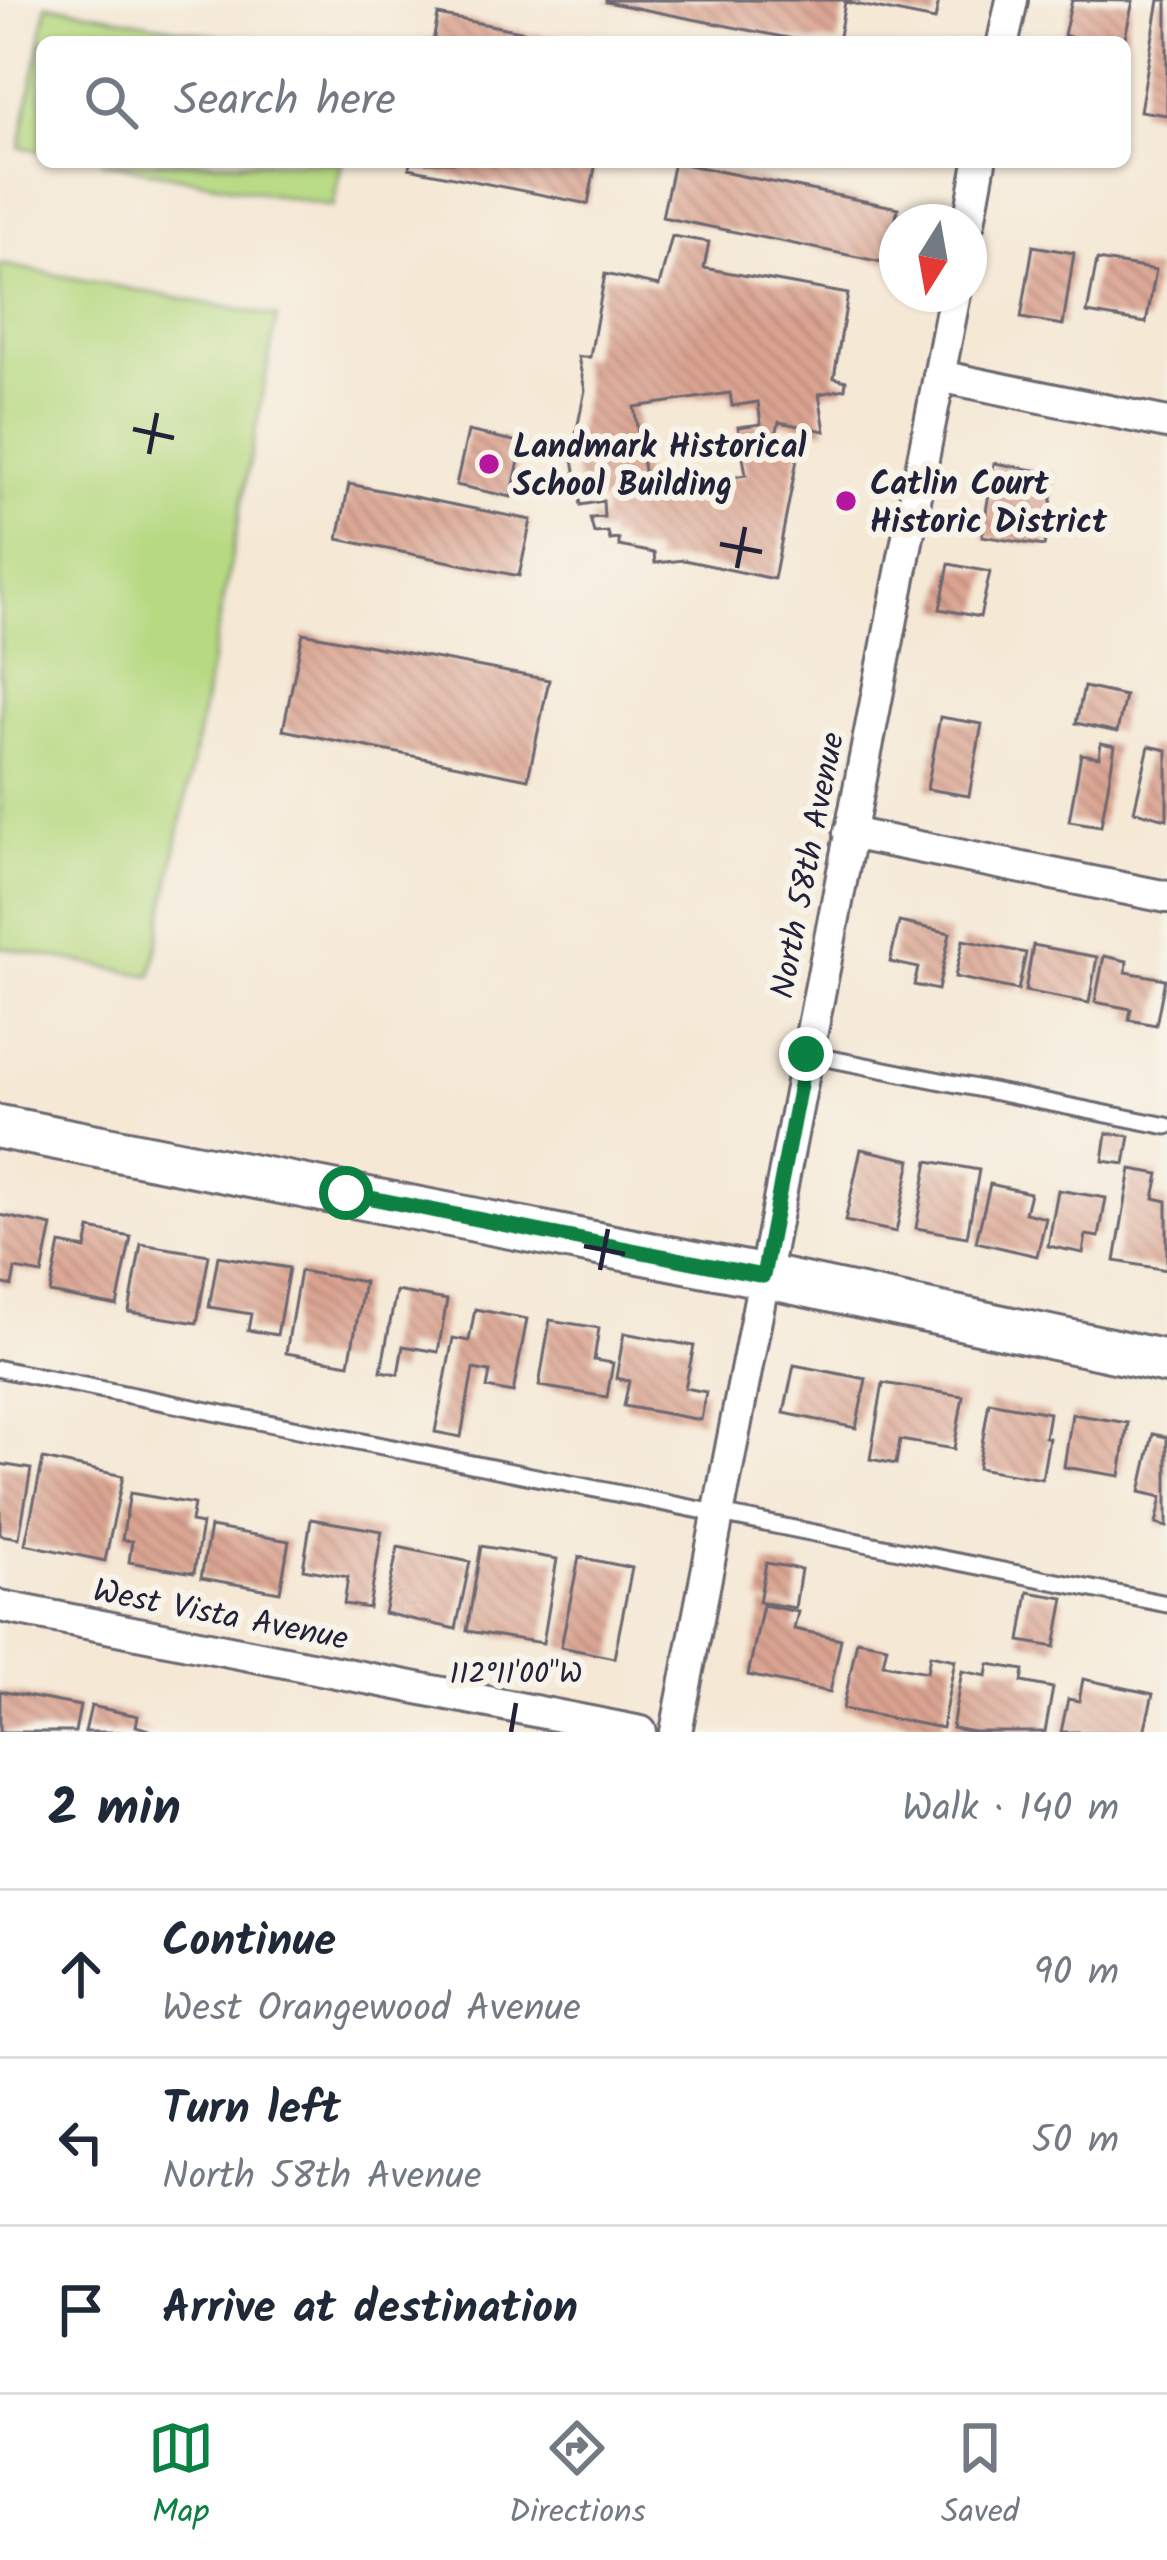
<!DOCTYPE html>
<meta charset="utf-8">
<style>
:root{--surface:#fff;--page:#f6f6f7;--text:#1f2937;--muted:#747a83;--line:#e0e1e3;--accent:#0b8043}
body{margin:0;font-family:Kalam,sans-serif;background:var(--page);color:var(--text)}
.compass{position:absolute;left:879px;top:204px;width:108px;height:108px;border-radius:50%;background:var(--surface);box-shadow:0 3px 9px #0004;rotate:191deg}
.stop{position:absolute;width:36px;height:36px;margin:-27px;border:9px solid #0b8043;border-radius:50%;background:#fff}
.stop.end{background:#0b8043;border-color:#fff;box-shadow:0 3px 12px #0008}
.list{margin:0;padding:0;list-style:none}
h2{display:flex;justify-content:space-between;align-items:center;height:156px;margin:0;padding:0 48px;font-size:51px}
h2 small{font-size:39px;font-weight:400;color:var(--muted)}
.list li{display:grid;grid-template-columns:78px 1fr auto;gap:36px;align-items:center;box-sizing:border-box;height:168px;padding:0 48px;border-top:3px solid var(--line)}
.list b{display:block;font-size:45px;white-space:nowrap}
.list p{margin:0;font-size:39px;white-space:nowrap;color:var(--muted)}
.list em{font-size:39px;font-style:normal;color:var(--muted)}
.icon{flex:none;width:66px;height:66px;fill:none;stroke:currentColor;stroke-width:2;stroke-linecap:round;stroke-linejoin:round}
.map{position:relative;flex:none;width:1167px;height:1732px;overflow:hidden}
.search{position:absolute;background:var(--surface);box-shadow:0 3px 9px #0004;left:36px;right:36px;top:36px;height:132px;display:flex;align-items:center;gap:30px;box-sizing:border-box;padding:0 42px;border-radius:18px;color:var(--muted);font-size:45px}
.sheet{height:660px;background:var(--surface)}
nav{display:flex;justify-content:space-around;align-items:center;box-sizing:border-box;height:168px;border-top:3px solid var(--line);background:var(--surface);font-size:33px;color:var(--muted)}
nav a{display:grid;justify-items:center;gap:6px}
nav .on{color:var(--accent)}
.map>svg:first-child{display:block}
</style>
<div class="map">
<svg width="1167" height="1732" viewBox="0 0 1167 1732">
<defs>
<pattern id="building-back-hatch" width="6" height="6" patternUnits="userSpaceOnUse" patternTransform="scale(3)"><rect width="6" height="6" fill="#dca492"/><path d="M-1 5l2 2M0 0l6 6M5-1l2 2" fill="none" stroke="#b28578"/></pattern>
</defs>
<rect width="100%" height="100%" fill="#f7f3e8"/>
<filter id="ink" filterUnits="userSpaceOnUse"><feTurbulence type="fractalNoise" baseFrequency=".00833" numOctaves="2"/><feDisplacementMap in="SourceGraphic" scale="24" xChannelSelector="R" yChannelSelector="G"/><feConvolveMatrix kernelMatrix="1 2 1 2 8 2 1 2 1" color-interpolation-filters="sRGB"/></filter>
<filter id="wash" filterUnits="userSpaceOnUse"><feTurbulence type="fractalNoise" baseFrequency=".004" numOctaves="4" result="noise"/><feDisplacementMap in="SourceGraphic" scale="48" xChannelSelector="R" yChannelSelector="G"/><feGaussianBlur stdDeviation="2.7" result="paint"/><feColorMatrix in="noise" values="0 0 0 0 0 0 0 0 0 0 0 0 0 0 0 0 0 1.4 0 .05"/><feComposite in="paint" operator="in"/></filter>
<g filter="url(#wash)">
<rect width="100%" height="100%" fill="#f5e8d5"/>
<!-- green -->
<g fill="#b6d981" stroke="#6c7e5e" stroke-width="3">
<path d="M47,4L248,42H42V151L20,147Z"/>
<path d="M101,162H342L333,206Z"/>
<path d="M0,264L277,317L152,976L0,947Z"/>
</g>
<g id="blocks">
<!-- building -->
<g fill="url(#building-back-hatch)" fill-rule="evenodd">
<path d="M606,0H939L935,20L845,2L838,42H809L606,2Z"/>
<path d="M1072,0L1133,1L1124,42H1084L1064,35Z"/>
<path d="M1159,0H1167V115L1140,111Z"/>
<path d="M438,15L566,40V42H433Z"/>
<path d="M410,162H596L588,204L409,168Z"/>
<path d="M674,162L898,208L887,263L662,217Z"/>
<path d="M672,236L709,242L704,268L848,294L834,378L846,381L845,389L819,394L825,431L779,422L776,435L801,439L774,579L684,560L655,563L654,553L619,546V539L610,540L608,532L594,533L590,518L604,517L603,501L581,505L572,454L585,390L578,357H590L605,274L659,286ZM730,393L732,406L758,402L761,424L738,427L746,475L647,490L634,407Z"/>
<path d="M1033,246L1074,253L1063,325L1021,318Z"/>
<path d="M1097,260L1156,270L1146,323L1087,313Z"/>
<path d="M468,431L523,443L511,497L456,485Z"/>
<path d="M994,463L1056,474L1044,546L982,536Z"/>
<path d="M349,484L531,520L519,576L338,539Z"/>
<path d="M949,564L990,572L980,617L940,609Z"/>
<path d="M303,633L549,680L528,779L283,730Z"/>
<path d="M1084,687L1125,696L1117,732L1076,723Z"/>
<path d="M940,717L982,724L969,796L927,789Z"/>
<path d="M1101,743L1115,746L1101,826L1069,821L1081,754L1099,757Z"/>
<path d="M1149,746L1167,750V819L1134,811Z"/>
<path d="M899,922L950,933L938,990L914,985L918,968L890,962Z"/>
<path d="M963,940L1026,953L1018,990L955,977Z"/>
<path d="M1033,945L1097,957L1089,1003L1025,991Z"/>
<path d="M1104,956L1127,961L1126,972L1165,979L1156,1025L1129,1020L1131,1009L1095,1002Z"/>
<path d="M1107,1133L1130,1136L1125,1164L1103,1161Z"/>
<path d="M861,1149L911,1160L896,1232L845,1221Z"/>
<path d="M928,1161L979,1170L967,1237L916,1228Z"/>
<path d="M1131,1169L1159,1174L1154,1198L1167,1201V1270L1115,1261Z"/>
<path d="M990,1184L1030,1193L1025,1213L1046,1218L1037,1256L976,1242Z"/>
<path d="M1058,1190L1106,1198L1099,1237L1086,1235L1083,1253L1048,1246Z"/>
<path d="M0,1215L52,1226L42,1274L15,1269L12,1286L0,1283Z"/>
<path d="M90,1229L131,1237L117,1306L50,1293L60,1244L86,1249Z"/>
<path d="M141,1244L209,1255L197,1323L129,1312Z"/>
<path d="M218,1256L289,1268L277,1335L248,1330L251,1314L209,1307Z"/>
<path d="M300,1271L364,1282L349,1364L286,1353Z"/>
<path d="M396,1291L447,1300L438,1352L403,1346L398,1374L381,1371Z"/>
<path d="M475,1309L527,1319L513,1393L487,1388L490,1372L473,1369L461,1437L435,1432L453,1338L469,1341Z"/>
<path d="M550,1320L599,1328L594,1360L613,1363L607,1397L539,1386Z"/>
<path d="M624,1333L694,1346L685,1388L706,1392L701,1420L624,1406L629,1381L616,1378Z"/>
<path d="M794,1365L866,1379L856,1428L784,1413Z"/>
<path d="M883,1383L963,1396L954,1449L900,1440L896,1464L870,1459Z"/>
<path d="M989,1402L1049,1413L1045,1437L1049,1438L1042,1479L978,1468Z"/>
<path d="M1072,1414L1128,1423L1120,1476L1064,1467Z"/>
<path d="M1153,1434L1167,1437V1527L1156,1524L1162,1497L1140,1492Z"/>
<path d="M43,1459L123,1476L105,1561L25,1544Z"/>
<path d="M0,1464L31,1469L19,1538L0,1535Z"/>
<path d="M130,1493L194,1504L191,1522L202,1524L194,1573L129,1562L132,1541L122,1540Z"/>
<path d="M311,1519L382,1531L369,1608L344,1604L348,1577L303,1569Z"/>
<path d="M210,1527L289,1541L280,1592L201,1578Z"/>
<path d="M481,1546L557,1559L543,1643L467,1631Z"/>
<path d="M398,1547L470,1562L456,1629L384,1613Z"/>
<path d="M579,1557L632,1568L614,1658L561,1647Z"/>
<path d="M766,1563L801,1569L795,1608L759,1602Z"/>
<path d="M1028,1592L1064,1598L1055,1647L1020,1641Z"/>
<path d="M763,1605L798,1612L794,1629L841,1639L830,1692L748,1675Z"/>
<path d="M857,1640L887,1646L883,1664L927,1672L930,1655L955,1660L942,1728L843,1709Z"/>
<path d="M989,1664L1024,1670L1022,1682L1053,1688L1045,1732H974L952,1728L962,1671L987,1676Z"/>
<path d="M1083,1679L1153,1694L1144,1732H1061L1068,1699L1079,1701Z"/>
<path d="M0,1691L80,1706L75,1732H0Z"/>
<path d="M91,1706L138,1716L136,1726L155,1732H85Z"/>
</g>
</g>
</g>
<g filter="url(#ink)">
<use href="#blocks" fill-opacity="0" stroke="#6c6771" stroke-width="3"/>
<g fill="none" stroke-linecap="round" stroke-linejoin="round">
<!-- lane casing -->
<g stroke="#6c6771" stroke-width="21">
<g id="lane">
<path d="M806,1054L1167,1126"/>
<path d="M0,1369L1167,1604"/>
</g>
</g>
<!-- street casing -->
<g stroke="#6c6771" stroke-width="36">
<g id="street">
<path d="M1003,42L1012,0"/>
<path d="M969,222L980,162"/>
<path d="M939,376L1167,423"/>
<path d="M849,833L1167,897"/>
<path d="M0,1606L641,1732"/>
<path d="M676,1732L955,294"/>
</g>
</g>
<!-- secondary casing -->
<g stroke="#6c6771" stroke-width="48">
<path id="secondary" d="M0,1127L762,1276L1167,1362"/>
</g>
<!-- lane -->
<use href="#lane" stroke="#fff" stroke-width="15"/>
<!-- street -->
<use href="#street" stroke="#fff" stroke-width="30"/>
<!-- secondary -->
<use href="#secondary" stroke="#fff" stroke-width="42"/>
</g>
</g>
<g fill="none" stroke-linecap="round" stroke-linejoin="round" filter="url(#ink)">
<!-- route -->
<path stroke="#0b8043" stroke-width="15" d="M346,1193L763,1276L806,1054"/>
</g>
<!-- ticks -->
<path fill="none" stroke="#22223b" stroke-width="4.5" d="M133,429L174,438M149,454L157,413M720,544L762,552M737,568L745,527M584,1246L625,1254M600,1270L608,1229M511,1732L516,1703"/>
<!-- markers -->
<g fill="#b5179e" stroke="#f7f3e8" stroke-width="4.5">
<circle cx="489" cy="464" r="12"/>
<circle cx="846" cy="501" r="12"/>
</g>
<g text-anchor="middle" stroke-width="12" stroke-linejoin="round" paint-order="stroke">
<!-- poi labels -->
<g font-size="33" font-weight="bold" fill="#22223b" stroke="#f7f3e8" text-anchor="start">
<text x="513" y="457">Landmark Historical<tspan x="513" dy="38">School Building</tspan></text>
<text x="870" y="494">Catlin Court<tspan x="870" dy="38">Historic District</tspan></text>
</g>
<!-- street labels -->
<g font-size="33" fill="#22223b" stroke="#f7f3e8">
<text transform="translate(806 865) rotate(-79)" y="12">North 58th Avenue</text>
<text transform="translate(221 1613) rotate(11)" y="12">West Vista Avenue</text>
</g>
</g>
<g font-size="30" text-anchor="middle" fill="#22223b" stroke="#f7f3e8" stroke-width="12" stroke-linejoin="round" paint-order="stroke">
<text x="516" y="1683">112°11'00"W</text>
</g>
</svg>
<svg class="compass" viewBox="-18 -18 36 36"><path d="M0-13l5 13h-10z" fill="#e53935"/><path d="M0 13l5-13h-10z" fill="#747a83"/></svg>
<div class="stop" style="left:346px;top:1193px"></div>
<div class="stop end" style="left:806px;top:1054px"></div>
<div class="search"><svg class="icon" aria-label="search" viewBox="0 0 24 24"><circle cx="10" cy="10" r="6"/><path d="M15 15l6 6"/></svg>Search here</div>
</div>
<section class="sheet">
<h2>2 min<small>Walk · 140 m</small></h2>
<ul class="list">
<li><svg class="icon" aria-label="ahead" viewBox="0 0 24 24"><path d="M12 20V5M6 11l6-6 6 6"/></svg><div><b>Continue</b><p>West Orangewood Avenue</p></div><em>90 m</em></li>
<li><svg class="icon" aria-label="left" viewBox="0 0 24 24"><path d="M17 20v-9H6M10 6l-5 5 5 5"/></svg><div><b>Turn left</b><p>North 58th Avenue</p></div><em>50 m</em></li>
<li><svg class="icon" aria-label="arrive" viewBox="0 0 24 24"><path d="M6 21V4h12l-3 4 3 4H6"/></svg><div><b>Arrive at destination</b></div></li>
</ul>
</section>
<nav>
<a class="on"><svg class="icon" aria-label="map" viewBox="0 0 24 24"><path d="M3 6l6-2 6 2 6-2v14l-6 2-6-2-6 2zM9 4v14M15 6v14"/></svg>Map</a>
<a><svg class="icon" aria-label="directions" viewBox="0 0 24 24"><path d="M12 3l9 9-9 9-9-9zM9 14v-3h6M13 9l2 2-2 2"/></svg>Directions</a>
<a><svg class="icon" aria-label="saved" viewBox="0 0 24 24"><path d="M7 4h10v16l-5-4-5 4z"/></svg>Saved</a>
</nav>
